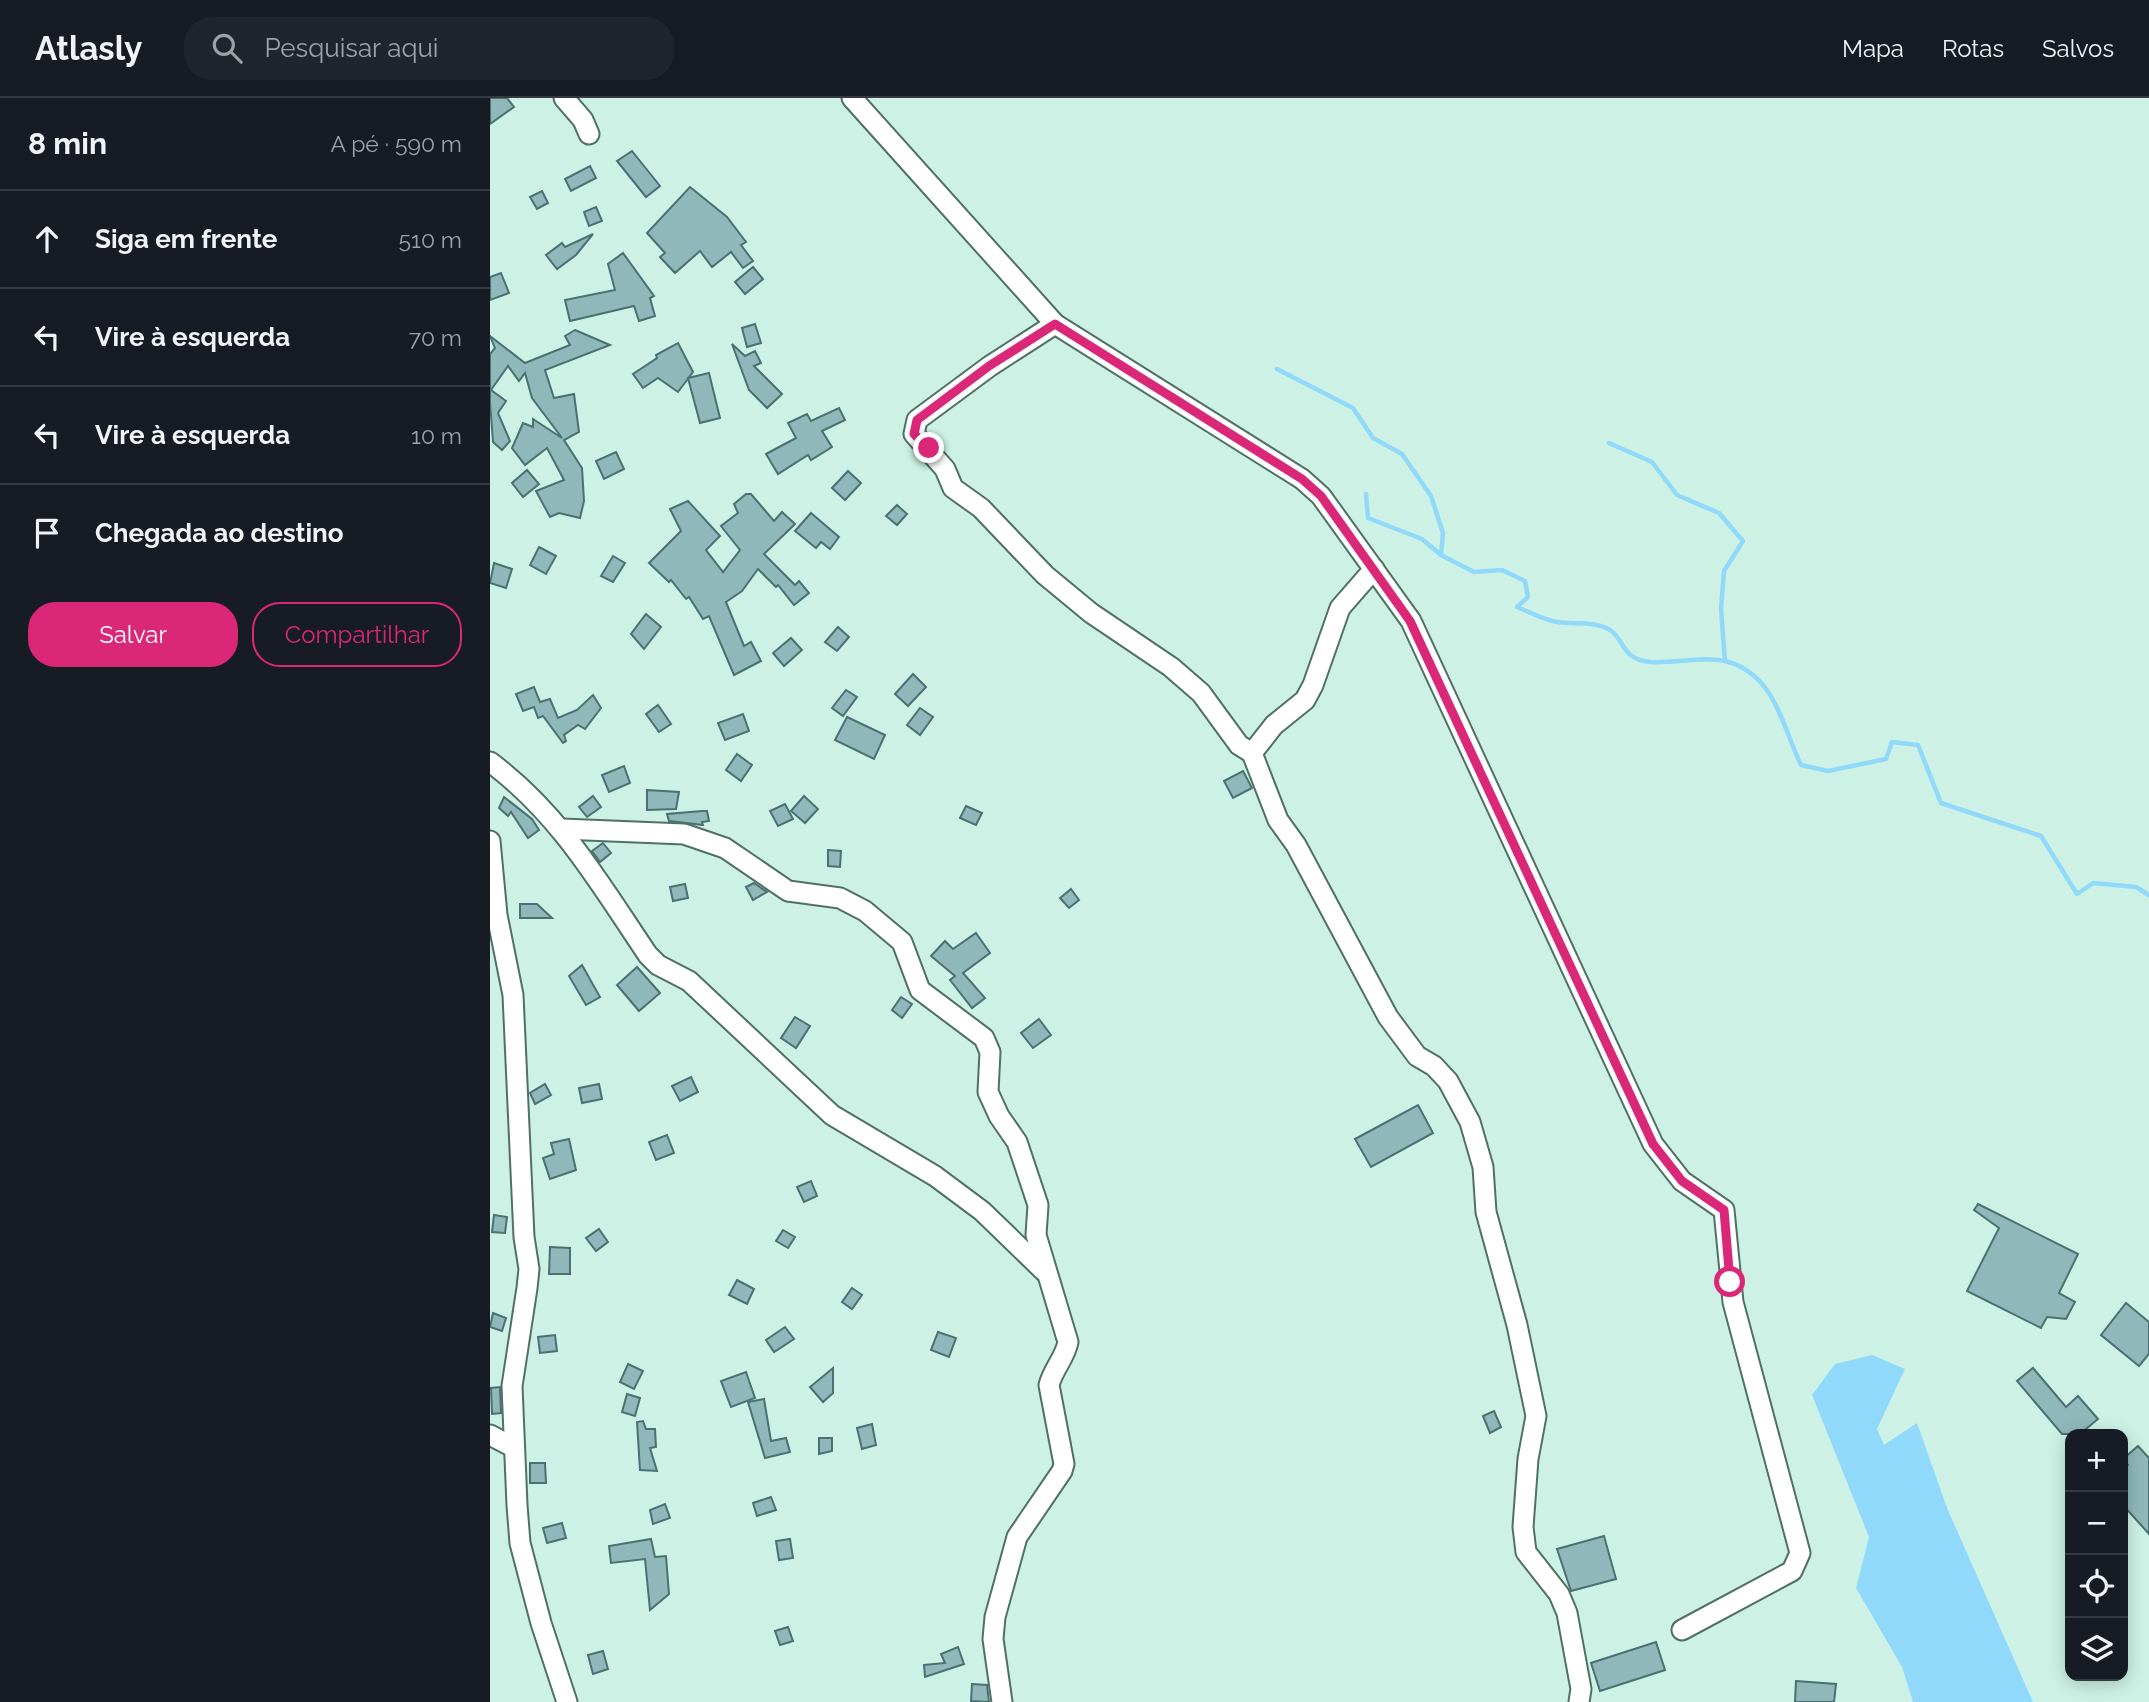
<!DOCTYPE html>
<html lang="pt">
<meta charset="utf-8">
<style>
:root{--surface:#171b24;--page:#20242c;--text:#f1f3f6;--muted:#9ea1a6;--line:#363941;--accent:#db2777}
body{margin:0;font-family:Raleway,sans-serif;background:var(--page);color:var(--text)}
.controls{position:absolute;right:21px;bottom:21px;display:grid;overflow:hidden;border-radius:14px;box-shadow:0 4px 18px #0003}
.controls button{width:63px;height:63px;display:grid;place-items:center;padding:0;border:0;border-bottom:2px solid var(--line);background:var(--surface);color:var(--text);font:35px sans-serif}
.stop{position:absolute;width:21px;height:21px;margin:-16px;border:5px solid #db2777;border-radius:50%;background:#fff}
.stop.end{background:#db2777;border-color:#fff;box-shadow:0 2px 7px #0008}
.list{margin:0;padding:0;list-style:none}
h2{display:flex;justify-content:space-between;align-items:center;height:91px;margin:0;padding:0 28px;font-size:30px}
h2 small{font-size:23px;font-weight:400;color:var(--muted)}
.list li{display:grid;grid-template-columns:46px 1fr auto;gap:21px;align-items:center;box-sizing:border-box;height:98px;padding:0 28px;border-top:2px solid var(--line)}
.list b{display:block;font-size:26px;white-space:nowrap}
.list em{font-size:23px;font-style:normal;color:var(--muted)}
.actions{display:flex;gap:14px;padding:21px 28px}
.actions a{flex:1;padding:16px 0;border:2px solid var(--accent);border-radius:28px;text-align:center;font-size:24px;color:var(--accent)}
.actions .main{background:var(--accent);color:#fff}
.icon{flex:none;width:38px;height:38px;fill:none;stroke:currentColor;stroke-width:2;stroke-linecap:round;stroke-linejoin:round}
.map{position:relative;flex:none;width:1659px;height:1604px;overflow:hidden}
header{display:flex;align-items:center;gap:42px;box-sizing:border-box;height:98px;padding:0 35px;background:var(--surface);border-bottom:2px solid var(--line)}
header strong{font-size:33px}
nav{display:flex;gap:38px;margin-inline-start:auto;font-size:24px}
.search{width:490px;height:63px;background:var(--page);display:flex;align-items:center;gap:18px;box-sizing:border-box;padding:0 24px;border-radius:28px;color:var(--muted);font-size:26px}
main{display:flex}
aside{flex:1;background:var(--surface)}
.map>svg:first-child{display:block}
</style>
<header>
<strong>Atlasly</strong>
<div class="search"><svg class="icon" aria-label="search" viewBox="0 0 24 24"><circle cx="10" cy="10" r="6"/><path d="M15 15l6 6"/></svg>Pesquisar aqui</div>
<nav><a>Mapa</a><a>Rotas</a><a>Salvos</a></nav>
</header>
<main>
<aside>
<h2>8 min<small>A pé · 590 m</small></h2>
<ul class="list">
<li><svg class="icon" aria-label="ahead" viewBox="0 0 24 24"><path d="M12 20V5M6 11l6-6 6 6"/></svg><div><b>Siga em frente</b></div><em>510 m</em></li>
<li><svg class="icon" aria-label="left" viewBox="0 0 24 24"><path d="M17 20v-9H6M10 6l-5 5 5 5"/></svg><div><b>Vire à esquerda</b></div><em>70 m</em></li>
<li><svg class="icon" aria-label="left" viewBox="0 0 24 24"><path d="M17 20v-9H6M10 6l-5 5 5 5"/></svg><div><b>Vire à esquerda</b></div><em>10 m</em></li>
<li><svg class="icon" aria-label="arrive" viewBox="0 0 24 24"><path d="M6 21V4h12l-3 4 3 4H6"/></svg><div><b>Chegada ao destino</b></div></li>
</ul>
<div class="actions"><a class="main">Salvar</a><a>Compartilhar</a></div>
</aside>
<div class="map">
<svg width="1659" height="1604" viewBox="0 0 1659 1604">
<rect width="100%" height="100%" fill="#cdf2e5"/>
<!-- water -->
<path fill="#91d9fa" d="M1382,1257L1415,1271L1387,1331L1394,1347L1427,1325L1457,1410L1543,1604H1423L1412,1569L1366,1490L1379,1439L1322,1297L1345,1266Z"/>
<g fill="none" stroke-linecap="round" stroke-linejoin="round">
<!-- stream -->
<g stroke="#91d9fa" stroke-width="4.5">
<path d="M787,271L863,310L883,340L912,356L941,398L953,435L951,457L984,474L1012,472L1035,483L1038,499L1027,509C1039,514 1054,522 1067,524C1084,527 1103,522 1120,532C1136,543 1130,560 1160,564C1184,566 1211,558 1235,563C1285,575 1292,628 1311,667L1338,673L1396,661L1402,644L1428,647L1451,705L1551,738L1587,796L1603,785L1646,789L1659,797"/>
<path d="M1119,345L1162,364L1187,397L1229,415L1253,443L1234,473L1231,511L1235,563"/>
<path d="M876,396L878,420L932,441L951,457"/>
</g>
</g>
<!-- building -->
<g fill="#90b8ba" stroke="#4a7072" stroke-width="2">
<path d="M0,0H17L24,9L0,26Z"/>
<path d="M142,53L170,88L156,99L127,63Z"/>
<path d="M100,68L106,80L81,93L75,81Z"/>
<path d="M200,89L237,119L256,144L251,147L263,163L253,170L241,154L222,169L210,153L185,175L170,159L175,155L157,135Z"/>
<path d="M52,93L58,105L47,111L40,99Z"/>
<path d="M106,109L112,123L99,128L94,114Z"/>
<path d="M103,136L86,157L67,171L56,157L72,145L75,149Z"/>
<path d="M133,155L164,198L160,200L165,218L149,223L144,208L80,223L75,202L125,192L118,166Z"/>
<path d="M263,169L273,181L255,196L245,184Z"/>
<path d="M11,175L19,195L0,202V179Z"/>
<path d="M265,226L271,245L257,249L252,230Z"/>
<path d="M85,232L120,247L55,272L64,300L84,296L89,334L74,342L92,370L94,403L90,420L69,415L60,419L46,393L74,382L57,350L35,367L22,350L33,325L43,329V321L72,340L42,300L35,275L29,283L18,268L1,292L16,303L8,315L20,343L12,352L3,344L0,304V256L5,250L0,238L35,265L80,247L75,238Z"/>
<path d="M188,245L203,274L188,294L168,280L153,290L143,276L167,260L166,257Z"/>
<path d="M242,246L255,258L265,253L271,265L264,268L292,296L277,310L259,292Z"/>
<path d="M219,275L230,320L210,325L198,280Z"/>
<path d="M349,310L355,322L332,333L342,349L321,362L318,357L288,376L276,356L306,340L298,325L317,316L321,323Z"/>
<path d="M126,354L134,371L114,381L106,363Z"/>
<path d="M37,372L49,386L33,399L22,385Z"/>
<path d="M358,373L371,385L355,402L342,390Z"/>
<path d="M256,396H261L284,423L292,414L305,426L274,456L305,487L309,483L319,495L304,507L288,487L286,489L268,471L252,493L236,504L254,548L261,544L271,563L244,577L219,518L213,521L199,499L196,501L181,482L179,484L159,465L191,433L180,411L198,403L230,438L216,452L233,474L250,452L231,428L248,415L244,406Z"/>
<path d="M407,407L417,416L407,427L396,418Z"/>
<path d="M321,415L349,439L340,451L331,444L326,450L305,433Z"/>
<path d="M49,449L66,458L56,476L40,467Z"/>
<path d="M123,458L135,465L123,484L111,478Z"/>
<path d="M4,465L22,471L16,490L0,485Z"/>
<path d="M156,516L171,529L154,551L141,536Z"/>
<path d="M348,529L359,539L347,553L335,544Z"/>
<path d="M301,540L312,552L294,568L283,555Z"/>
<path d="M423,576L436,589L418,608L405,596Z"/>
<path d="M44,589L50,604L60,601L68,620L87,612L103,597L111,610L95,631L88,627L74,637L76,643L73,645L53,618L48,620L44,609L33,613L26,596Z"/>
<path d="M356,592L367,599L353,618L342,610Z"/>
<path d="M168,607L181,626L169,634L156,616Z"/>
<path d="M430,610L443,619L430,637L417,627Z"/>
<path d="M253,616L259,633L235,642L228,625Z"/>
<path d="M357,619L395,637L384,661L345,642Z"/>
<path d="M247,656L262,667L251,683L236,672Z"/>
<path d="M134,668L140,685L119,694L112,677Z"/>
<path d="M753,673L762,690L743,700L734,683Z"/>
<path d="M157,692L189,694L186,711L157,712Z"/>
<path d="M103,698L111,709L97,719L89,709Z"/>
<path d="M314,698L328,711L315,725L301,713Z"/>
<path d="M14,699L42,721L49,732L38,740L21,714L18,718L9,710Z"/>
<path d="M295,706L303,721L288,728L280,713Z"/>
<path d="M476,708L492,715L486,727L470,720Z"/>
<path d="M212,713H217L219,723L212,724L213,727L179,723L177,716Z"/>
<path d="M113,745L121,755L110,764L102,753Z"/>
<path d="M338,752L351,753L350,769L338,768Z"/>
<path d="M264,785L277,794L263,802L256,789Z"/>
<path d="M195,786L198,800L183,803L180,789Z"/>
<path d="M581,791L589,802L579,810L570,800Z"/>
<path d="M30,806H47L62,820H30Z"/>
<path d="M486,835L500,855L473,875L495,900L482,910L460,882L465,878L441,858L455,843L463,851Z"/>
<path d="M92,867L110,899L96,907L79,878Z"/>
<path d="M147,869L170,895L149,913L127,887Z"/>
<path d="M411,899L422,906L412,920L402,912Z"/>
<path d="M305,919L320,928L306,950L291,940Z"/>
<path d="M549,921L561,937L543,950L531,935Z"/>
<path d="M201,979L208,994L190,1003L182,988Z"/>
<path d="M55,986L61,997L45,1006L40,995Z"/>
<path d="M109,986L112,1001L92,1005L89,990Z"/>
<path d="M928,1007L943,1035L881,1069L865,1041Z"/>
<path d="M177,1037L184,1055L166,1062L159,1044Z"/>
<path d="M79,1041L86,1072L60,1081L53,1060L64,1056L61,1045Z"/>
<path d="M321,1083L327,1098L314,1104L307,1089Z"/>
<path d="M1488,1106L1588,1156L1569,1195L1585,1204L1576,1221L1557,1219L1551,1230L1477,1193L1509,1130L1484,1112Z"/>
<path d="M4,1117L17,1119L15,1135L2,1134Z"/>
<path d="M109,1131L118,1144L106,1153L96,1140Z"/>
<path d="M293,1132L305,1139L298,1150L286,1143Z"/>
<path d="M60,1149L80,1150V1176H59Z"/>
<path d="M247,1182L264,1191L257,1206L239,1197Z"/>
<path d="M362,1190L372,1197L362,1211L352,1204Z"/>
<path d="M1636,1205L1659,1224V1256L1649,1268L1611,1237Z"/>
<path d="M3,1215L16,1220L12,1233L0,1229Z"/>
<path d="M295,1229L304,1241L284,1254L276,1242Z"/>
<path d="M448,1234L466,1240L459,1259L441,1252Z"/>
<path d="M65,1237L67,1253L50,1255L48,1239Z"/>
<path d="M138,1266L153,1273L144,1291L130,1284Z"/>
<path d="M343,1270V1295L333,1304L320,1289Z"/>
<path d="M1543,1270L1576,1309L1588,1298L1608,1321L1590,1336H1572L1527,1283Z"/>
<path d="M256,1274L265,1300L241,1309L231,1283Z"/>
<path d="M10,1289L11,1315L2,1316L1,1290Z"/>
<path d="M137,1296L150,1300L145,1318L132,1314Z"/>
<path d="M274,1301L281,1343L296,1340L300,1354L275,1360L258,1304Z"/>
<path d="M1004,1313L1011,1329L1000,1335L993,1318Z"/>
<path d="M153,1323L156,1331H165L166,1349L160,1350L167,1373L150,1372L147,1324Z"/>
<path d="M382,1326L386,1347L372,1351L367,1330Z"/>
<path d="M329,1340H342V1353L329,1356Z"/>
<path d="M1648,1348L1659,1360V1436L1633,1407V1372L1638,1367L1633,1361Z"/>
<path d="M40,1365H55L56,1385H40Z"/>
<path d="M281,1399L286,1412L267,1418L263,1405Z"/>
<path d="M175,1406L180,1420L163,1426L160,1412Z"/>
<path d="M72,1425L76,1440L57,1445L53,1430Z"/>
<path d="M1114,1438L1126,1481L1081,1493L1067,1451Z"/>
<path d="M161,1441L165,1459L176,1458L179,1496L160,1512L155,1461L121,1465L119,1448Z"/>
<path d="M300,1441L303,1460L289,1462L286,1443Z"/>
<path d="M298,1529L303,1543L290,1547L285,1533Z"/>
<path d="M1166,1544L1175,1572L1110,1593L1101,1565Z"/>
<path d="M468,1549L474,1566L435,1579L434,1567L455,1565L451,1556Z"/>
<path d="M113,1553L118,1571L103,1576L98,1557Z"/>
<path d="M1306,1583L1346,1586L1344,1604H1305Z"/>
<path d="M482,1586L497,1587L499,1604L481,1603Z"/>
</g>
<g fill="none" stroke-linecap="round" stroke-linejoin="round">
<!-- minor casing -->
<g stroke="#4f7165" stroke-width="23">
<g id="minor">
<path d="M74,0L93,22L99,36"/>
<path d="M362,0L565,226L812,381L831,398L921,523L1163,1046L1192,1083L1234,1112L1243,1204L1310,1455L1302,1473L1192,1532"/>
<path d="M565,226L500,268L427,322L424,336L455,371L463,390L491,410L555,477L601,515L681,569L711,595L749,647L762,655L784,627L815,602L823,587L850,510L884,471"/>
<path d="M762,655L788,722L806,747L898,919L927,958L944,968L958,983L980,1024L993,1069L996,1114L1027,1227L1046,1318L1038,1361L1033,1429L1036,1454L1069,1496L1077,1515L1091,1591L1089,1604"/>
<path d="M0,664C70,716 110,786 158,857L168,867L199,883L342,1017L445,1078L492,1113L554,1173"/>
<path d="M72,731L194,736L235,750L298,793L350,800L375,813L412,844L430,892L494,940L500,954L498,994L509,1018L527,1044L548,1107L546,1137L578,1244C575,1260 563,1271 559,1287L574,1366L572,1373L527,1439L505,1519L503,1541L512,1604"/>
<path d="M0,743L7,817L23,897L34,1139L39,1171L37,1190L22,1288L27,1407L30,1445L51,1525L77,1604"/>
<path d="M0,1337L23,1349"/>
</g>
</g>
<!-- minor -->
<use href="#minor" stroke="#fff" stroke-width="19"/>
</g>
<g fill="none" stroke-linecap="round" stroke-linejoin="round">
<!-- route -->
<path stroke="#db2777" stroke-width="9" d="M439,350L424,336L427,322L499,268L565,226L812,381L831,398L920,523L1163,1046L1192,1083L1234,1112L1240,1184"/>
</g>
</svg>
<div class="controls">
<button>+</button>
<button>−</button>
<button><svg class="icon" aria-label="locate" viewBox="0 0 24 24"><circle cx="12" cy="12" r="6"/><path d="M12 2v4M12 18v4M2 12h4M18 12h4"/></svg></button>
<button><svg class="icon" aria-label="layers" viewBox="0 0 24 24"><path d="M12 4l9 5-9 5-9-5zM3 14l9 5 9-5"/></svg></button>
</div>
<div class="stop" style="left:1240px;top:1184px"></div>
<div class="stop end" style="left:439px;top:350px"></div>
</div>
</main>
